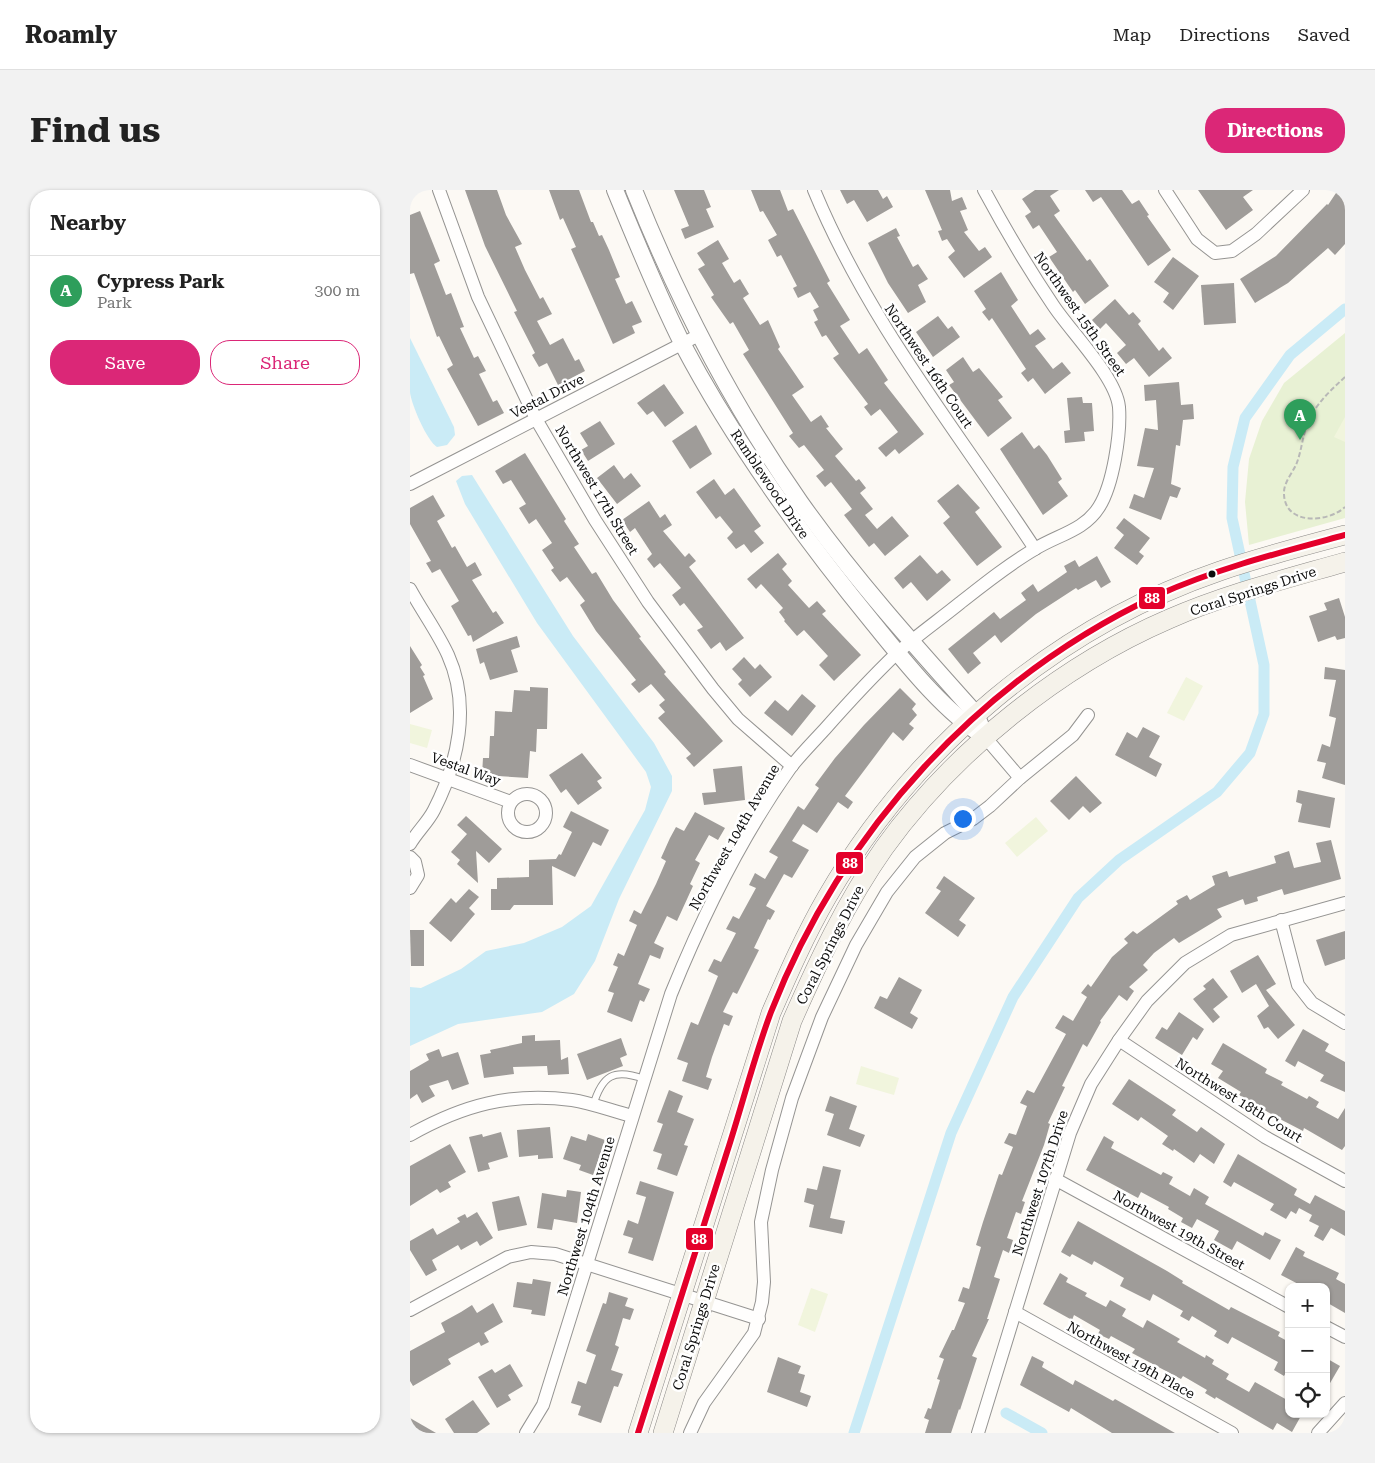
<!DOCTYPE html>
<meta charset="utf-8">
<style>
:root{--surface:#fff;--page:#f2f2f2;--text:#222;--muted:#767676;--line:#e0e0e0;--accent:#db2777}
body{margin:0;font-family:"Roboto Serif",serif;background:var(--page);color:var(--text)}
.controls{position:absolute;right:15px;bottom:15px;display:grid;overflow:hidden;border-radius:10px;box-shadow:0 1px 4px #0004}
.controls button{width:45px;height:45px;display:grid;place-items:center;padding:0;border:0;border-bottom:1px solid var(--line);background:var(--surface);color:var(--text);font:25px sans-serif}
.you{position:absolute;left:552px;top:628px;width:18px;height:18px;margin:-12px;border:4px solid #fff;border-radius:50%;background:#1a73e8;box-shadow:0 0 0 8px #1a73e833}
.badge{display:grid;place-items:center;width:32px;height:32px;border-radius:50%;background:var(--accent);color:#fff;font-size:16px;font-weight:700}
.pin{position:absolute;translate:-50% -41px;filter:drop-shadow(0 1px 2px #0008)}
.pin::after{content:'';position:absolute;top:26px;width:18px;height:15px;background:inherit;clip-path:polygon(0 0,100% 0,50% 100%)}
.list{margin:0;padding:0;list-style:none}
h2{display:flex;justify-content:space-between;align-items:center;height:65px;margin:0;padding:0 20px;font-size:21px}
h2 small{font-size:16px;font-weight:400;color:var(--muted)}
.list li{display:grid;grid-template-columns:32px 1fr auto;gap:15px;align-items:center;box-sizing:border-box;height:70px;padding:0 20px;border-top:1px solid var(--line)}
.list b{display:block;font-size:19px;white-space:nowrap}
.list p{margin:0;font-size:16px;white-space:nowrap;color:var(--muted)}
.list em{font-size:16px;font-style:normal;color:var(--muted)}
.actions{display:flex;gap:10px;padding:15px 20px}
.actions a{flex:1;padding:11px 0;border:1px solid var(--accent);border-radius:20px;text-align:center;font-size:18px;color:var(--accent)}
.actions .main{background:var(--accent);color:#fff}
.icon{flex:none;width:28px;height:28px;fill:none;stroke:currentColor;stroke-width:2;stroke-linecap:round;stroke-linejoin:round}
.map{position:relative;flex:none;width:935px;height:1243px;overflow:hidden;border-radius:20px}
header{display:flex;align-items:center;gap:30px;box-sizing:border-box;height:70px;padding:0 25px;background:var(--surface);border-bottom:1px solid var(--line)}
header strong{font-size:24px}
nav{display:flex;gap:28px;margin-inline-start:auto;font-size:18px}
.intro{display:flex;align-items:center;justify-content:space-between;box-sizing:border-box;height:120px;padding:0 30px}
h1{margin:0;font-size:35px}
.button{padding:12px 22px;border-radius:20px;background:var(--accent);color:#fff;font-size:18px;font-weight:700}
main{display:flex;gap:30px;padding:0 30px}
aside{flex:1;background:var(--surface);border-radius:20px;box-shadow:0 1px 4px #0004}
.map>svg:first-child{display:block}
</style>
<header>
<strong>Roamly</strong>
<nav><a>Map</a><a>Directions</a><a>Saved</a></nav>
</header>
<div class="intro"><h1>Find us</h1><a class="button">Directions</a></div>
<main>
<aside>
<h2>Nearby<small></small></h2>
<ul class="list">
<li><span class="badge" style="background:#2e9e5b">A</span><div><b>Cypress Park</b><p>Park</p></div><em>300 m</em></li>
</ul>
<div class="actions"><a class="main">Save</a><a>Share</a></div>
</aside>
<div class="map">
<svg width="935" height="1243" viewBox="0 0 935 1243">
<rect width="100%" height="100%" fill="#fcf9f4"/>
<!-- green -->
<path fill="#e8f1d4" d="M935,143V328L839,355L835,312L839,269L852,231L874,193Z"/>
<!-- pitch -->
<g fill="#f1f5dd">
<path d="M935,227V252L924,247Z"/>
<path d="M776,487L793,496L774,531L757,523Z"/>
<path d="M0,534L22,540L17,558L0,553Z"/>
<path d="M626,627L638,641L607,667L595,653Z"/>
<path d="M451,876L489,888L484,905L446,894Z"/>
<path d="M401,1098L418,1104L405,1142L388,1135Z"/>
</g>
<!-- water -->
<g fill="#caebf6">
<path d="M0,148L44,237L45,245L37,255L27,257C17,251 1,214 0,202C0,184 0,166 0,148Z"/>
<path d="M62,285L163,446L244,553L262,586V601L209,709L185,771L164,804L132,822L48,834L0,856V797L11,798L51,779L76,761L114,753L152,737L181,716L235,620L241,597L236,582L127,433L55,314L46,291L52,286Z"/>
</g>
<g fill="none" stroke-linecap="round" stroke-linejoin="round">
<!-- canal -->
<g stroke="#caebf6" stroke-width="11">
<path d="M596,1223L632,1243"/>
<path d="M444,1243L541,943L603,807L668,708L709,670L807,602L840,563L854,524V475L822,328L823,277L835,228L880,165L935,119"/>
</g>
</g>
<!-- building -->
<g fill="#9f9c99">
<path d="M55,0H87L96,25L112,54L105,57L115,80L130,109L133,107L142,124L127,131L140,155L153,148L165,171L169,169L175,181L148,195L137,173L129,177L122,165L125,163L104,122L107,121L75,56Z"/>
<path d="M139,0H169L181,32H183L189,46L192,45L199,60L210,87L205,89L216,114L222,111L232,132L222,136L225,143L203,154L161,59L166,57L153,28L150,30Z"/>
<path d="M264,0H294L301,17L296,19L304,37L275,49L271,39L279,36Z"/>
<path d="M341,0H370L378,21L383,19L420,91L417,93L440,130L430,136L449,164L457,158L478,190L474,193L514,244L489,264L485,259L476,267L468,258L488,242L470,219L461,226L454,217L458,214L423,168L429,164L416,145L412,147L404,132L408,130L403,120L409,117L400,102L388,108L383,98L387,96L371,65L367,67L358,50L367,45L353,21L350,22Z"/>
<path d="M430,0H468L473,9L477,6L483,17L457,32L444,10L437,14Z"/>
<path d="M515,0H540L542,11L552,7L557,19L550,21L558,40L554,42L569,61L575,57L582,67L554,88L538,67L545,61L537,49L532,51L528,41L532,40Z"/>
<path d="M625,0H649L640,6L650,21L644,25L677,71L680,69L699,96L675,114L665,100L663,102L639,67L647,62L629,35L623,39L615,26L621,22L612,9Z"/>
<path d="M675,0H712L722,14L729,10L739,25L737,26L761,60L738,76L691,7L683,12Z"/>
<path d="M788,0H843L833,7L843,20L816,40Z"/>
<path d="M928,0H935V54L925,65L918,58L878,93L845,113L830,89L866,66L917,14L918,15Z"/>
<path d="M10,21L30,71L24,74L36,105L41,103L54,137L50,138L64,168L68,166L76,181L69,184L83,212L87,210L94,223L68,236L37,179L43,175L29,146L27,147L4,83L0,84V25Z"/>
<path d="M486,38L490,46L487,47L503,77L508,74L518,89L508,95L516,112L498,123L478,93L458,53Z"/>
<path d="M308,50L319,69L312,73L324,93L330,89L339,104L333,108L350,135L358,130L370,157L368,159L394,197L382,205L401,232L411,225L419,237L416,238L433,259L425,266L446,291L449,289L456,298L450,303L463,319L455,325L467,339L482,326L499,346L475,366L464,353L459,357L434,325L442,319L421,292L415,297L406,286L414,280L394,255L389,258L379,246L383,243L333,164L339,160L323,132L320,134L301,107L304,105L288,79L295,75L287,63Z"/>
<path d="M763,67L789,86L763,120L753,112L759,103L744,92Z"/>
<path d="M591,82L608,110L601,116L620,145L628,139L636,149L625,156L643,179L652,172L661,183L635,204L623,188L618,192L611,183L616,179L582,128L579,131L572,122L576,119L564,101Z"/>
<path d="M824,93L826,133L794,135L791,95Z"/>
<path d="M705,109L719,125L723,122L731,131L728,134L749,161L753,157L762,168L739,187L724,168L716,174L707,163L716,155L696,133L690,139L682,130Z"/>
<path d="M528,126L538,139L542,136L550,147L523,167L506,142Z"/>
<path d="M553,167L563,182L569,178L593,207L588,210L602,228L578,247L539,195L544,192L536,180Z"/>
<path d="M769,192L771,215L783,214L784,229L773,230L770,256L766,255L761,294L771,298L767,308L760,306L751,330L719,318L724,304L734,308L744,278L727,276L735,238L748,240L746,210L735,211L734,195Z"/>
<path d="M254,194L274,223L255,237L243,221L237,225L227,213Z"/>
<path d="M672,207L673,213H682L684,241L674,242L675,251L655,253L654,241L660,240L657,208Z"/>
<path d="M190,231L205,254L178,271L171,260L178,256L170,243Z"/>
<path d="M286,235L302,264L280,279L262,251Z"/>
<path d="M612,242L624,259L629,255L637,265L652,289L648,292L658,306L633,325L590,259Z"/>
<path d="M115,263L156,329L154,331L169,354L164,357L182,384L186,382L203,410L231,447L229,448L256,482L254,484L313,551L284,577L276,568L281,564L248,528L255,522L249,515L255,510L241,494L229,503L221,494L226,490L186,441L170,415L175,411L157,387L150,392L141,380L144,378L132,360L142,353L126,329L119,334L109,318L116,314L101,290L93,294L85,281Z"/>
<path d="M204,275L214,289L221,283L231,296L207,314L187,288Z"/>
<path d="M304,289L315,305L324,298L351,336L344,341L354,353L341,363L334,354L326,359L317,348L323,342L310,326L306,329L286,302Z"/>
<path d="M548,294L570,318L565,322L592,357L567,376L533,333L540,327L527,311Z"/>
<path d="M23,305L35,326L27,331L42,358L45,356L57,377L65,372L72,385L62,390L83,423L86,421L94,433L63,452L61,445L58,446L41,416L49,411L30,379L22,383L16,373L21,371L0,334V318Z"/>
<path d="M239,311L250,328L255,324L262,335L253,341L275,367L279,363L286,371L279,377L334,448L316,461L310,452L301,459L287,440L293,437L274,413L270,416L262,405L271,398L250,373L244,378L237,369L242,364L225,338L220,342L212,330Z"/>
<path d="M714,328L740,348L729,362L734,366L727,375L704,358L714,345L706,338Z"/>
<path d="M368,363L377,374L372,379L382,391L378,395L399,418L407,411L416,421L412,424L451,465L424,491L409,475L418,466L394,440L387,446L374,431L375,430L369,422L373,418L351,394L346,399L337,389Z"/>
<path d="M510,365L527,384L532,380L541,390L517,411L501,392L493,399L484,388Z"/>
<path d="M687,366L701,392L691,398L686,390L668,400L666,398L626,424L591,453L585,445L563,463L571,473L558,484L538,459L584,422L590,429L616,410L611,403L623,394L628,402L657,382L654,376L665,370L669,377Z"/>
<path d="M929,408L935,427V448L927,450L925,446L908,452L899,426L917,420L914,413Z"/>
<path d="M107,446L110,457L101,460L108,482L80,490L74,472L70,474L66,459Z"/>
<path d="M0,456L12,475L10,477L15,485L13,486L23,509L0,523Z"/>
<path d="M334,467L345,479L350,474L362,487L340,507L328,494L332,490L322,479Z"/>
<path d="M915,477L935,480V595L912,588L916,573L907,571L912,554L920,557L926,528L919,526L926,490L914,489Z"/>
<path d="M120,497L138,498L137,539H127L126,562L120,561L118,588L72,585L73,568H79L80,546H84L85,521L102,522L104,500L120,501Z"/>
<path d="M490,498L506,514L502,519L507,525L499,534L504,538L493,551L483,542L435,606L443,612L438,619L428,612L407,643L393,634L382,651L399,660L382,688L374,684L356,716L365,721L360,730L358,729L344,758L349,760L327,804L323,802L313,822L323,826L319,836L314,834L302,867L296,887L302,889L298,900L272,891L278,873L267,869L281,832L288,835L308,786L298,781L304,769L311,772L326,743L316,739L323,726L329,729L346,698L339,695L345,683L355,689L368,667L359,662L388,616L394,620L409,598L405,595L425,568L454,535Z"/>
<path d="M392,504L406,516L382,546L354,523L365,510L378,521Z"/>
<path d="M733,537L750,546L739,567L752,574L746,587L705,565L717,542L727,548Z"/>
<path d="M172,563L192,588L187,591L192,598L168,615L156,599L151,603L139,585Z"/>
<path d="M332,576L335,610L294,615L292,603L306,602L303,579Z"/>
<path d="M666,586L692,613L680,623L673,616L659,630L640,611Z"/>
<path d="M888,600L925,608L920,638L888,632L892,614L886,612Z"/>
<path d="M161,621L199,640L191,656L183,652L165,687L142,676L143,715H104L100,720H81V699H87V688L119,687V670L146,669L149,664L151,665L162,642L153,637Z"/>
<path d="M285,622L315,638L308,650L299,645L285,670L290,673L280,694L283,696L267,731L257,726L244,753L254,758L250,769L240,765L228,794L240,799L234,812L230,810L222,832L197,822L204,803L198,801L208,777L203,775L208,763L214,766L227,735L219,731L224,720L231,724L246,694L256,671L251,668L260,648L266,637L274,641Z"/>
<path d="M56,626L92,659L79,673L66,661L68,693L47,674L50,670L41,662L57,644L47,635Z"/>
<path d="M921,650L931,689L874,705L872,699L847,707L848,711L835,715L833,709L807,719L812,727L769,753L764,748L744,763L733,775L738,780L719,797L724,801L717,811L709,805L690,831L691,832L677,857L673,854L652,896L655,897L638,933L640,934L634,955L612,1011L615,1012L611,1024L606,1022L597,1048L603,1050L599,1063L593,1060L584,1087L590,1089L577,1129H579L562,1166L567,1168L550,1220L549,1219L541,1243H515L519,1230L514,1228L518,1218L521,1219L530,1190L527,1189L534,1169L529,1167L542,1140H544L555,1113L548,1111L553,1097L559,1099L571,1057L566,1055L573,1032L589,984L592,985L603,957L594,953L599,943L606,945L617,916L610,913L617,900L624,903L656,844L645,838L653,825L663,831L677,807L671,803L678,794L681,797L702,767L718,753L714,749L723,741L727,744L768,714L766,711L777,705L780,710L805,695L802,686L817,681L819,687L866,673L864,666L879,661L884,678L911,672L906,653Z"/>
<path d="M534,686L565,708L549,730L556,735L548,747L515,723L531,701L526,698Z"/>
<path d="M59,699L69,707L59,718L65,724L41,752L19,733L41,708L46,713Z"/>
<path d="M0,740H14V776H1Z"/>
<path d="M935,741V769L915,776L906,750Z"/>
<path d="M848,765L866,794L856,800L885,835L868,849L858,837L854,839L847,826L859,816L846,794L832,803L820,781Z"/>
<path d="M489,787L512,800L500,823L508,828L502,839L464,818L470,806L477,809Z"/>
<path d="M803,788L818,807L803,819L810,827L803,833L783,809L796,799L793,796Z"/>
<path d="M769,822L794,839L787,850L783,847L772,865L745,848L752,837L757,840Z"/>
<path d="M893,839L919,854L915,861L935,872V902L910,891L914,885L888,871L885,877L875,871Z"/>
<path d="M125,845V851L150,850L151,870L158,867L159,884L138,885L137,876L103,877L104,884L74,888L70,865L81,863L80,860L112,853V846Z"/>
<path d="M211,848L217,865L210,868L213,876L177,890L167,864Z"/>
<path d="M813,853L857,879L855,883L873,892L871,895L897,909L899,906L909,912L906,917L928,929L935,918V956L932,960L894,938L893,941L866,927L829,905L831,902L808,888L813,881L801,874Z"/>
<path d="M29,859L32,867L48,862L59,894L42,900L38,890L19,896L25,906L12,913L7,904L0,909V881L19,870L16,864Z"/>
<path d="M719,889L766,920L762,925L787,942L791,937L815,954L804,974L790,964L784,973L764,959L763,961L752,954L758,946L731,927L728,931L702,914Z"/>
<path d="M259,900L273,906L267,922L284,929L274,955L278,956L267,986L247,979L252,964L243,961L253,934L247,932Z"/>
<path d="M420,906L447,916L439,939L455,945L450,957L417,945L424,924L415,921Z"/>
<path d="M140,937L143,968L128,969V965L109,967L107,940Z"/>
<path d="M91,942L98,967L78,973L80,979L68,982L59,947L72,944L73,947Z"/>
<path d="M178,944L195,950L183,985L169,980L171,975L153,969L161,946L176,951Z"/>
<path d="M694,946L704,952L701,958L751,985L753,982L763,987L759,994L780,1006L784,998L799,1007L795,1014L853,1046L855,1042L871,1050L860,1070L827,1051L822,1060L804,1050L809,1041L787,1029L782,1038L771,1032L773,1028L758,1019L759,1017L731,1002L728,1008L676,980Z"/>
<path d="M40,954L56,982L38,992L41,997L30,1003L27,999L0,1016V976Z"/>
<path d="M828,964L887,999L884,1005L900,1014L905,1005L935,1021V1046L921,1038L913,1051L904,1046L909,1036L899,1031L902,1025L889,1018L886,1024L881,1021L876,1029L860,1020L864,1014L824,992L821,997L813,992Z"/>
<path d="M413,976L431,980L420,1028L435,1031L432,1044L399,1037L404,1015L394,1012L397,998L407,1000Z"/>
<path d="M230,991L264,1002L243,1071L218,1063L223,1048L213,1045L218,1030L228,1034L236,1007L226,1004Z"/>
<path d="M157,1000L171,1002L167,1033L144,1029L142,1040L127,1038L132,1003L156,1007Z"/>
<path d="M109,1006L117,1035L88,1041L82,1012Z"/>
<path d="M67,1022L83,1048L70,1056L67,1051L51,1060L48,1055L22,1070L27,1080L16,1086L0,1060V1051L23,1038L27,1045L50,1032L47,1028L55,1024L57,1028Z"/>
<path d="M668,1031L757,1081L773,1091L772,1093L819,1120L821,1117L870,1142L868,1146L879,1152V1177L874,1186L864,1180L868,1172L822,1147L818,1154L804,1146L807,1141L782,1126L779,1131L770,1126L773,1121L743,1104L740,1111L710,1096L714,1088L684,1071L682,1075L662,1064L660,1067L651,1062Z"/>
<path d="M886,1057L895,1062L893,1066L929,1083L926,1089L935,1094V1123L916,1112V1097H894L871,1085Z"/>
<path d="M650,1083L658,1088L656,1092L677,1103L675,1106L696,1117L700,1110L716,1119L712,1126L733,1138L737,1130L770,1149L767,1152L795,1168L796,1165L804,1170L802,1174L819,1184L816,1189L839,1202L845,1192L879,1211V1224H892L882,1242L867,1233L863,1240L806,1207L805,1209L795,1203L797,1200L773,1186L771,1189L722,1163L725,1159L701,1146L699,1149L688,1144L690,1140L664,1125L662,1130L633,1114Z"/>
<path d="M123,1089L141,1092L135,1126L121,1124L122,1120L103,1117L107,1092L122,1094Z"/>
<path d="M199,1102L218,1108L215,1116L224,1119L220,1130L213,1128L205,1155L209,1157L201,1180L213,1184L208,1197L204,1196L191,1233L168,1225L171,1216L161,1213L168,1191L176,1194L186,1165L176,1161L193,1113L196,1114Z"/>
<path d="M83,1113L93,1132L74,1143L79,1152L71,1156L69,1152L38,1169L41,1174L3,1196L0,1191V1161L35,1142L31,1133L51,1122L62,1115L67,1123Z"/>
<path d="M622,1166L634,1172L632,1177L663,1195L665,1190L703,1211L705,1209L765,1243H702L661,1218L659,1222L610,1195Z"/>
<path d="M368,1167L391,1176L388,1183L395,1185L390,1202L401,1206L397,1217L357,1202Z"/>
<path d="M916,1168L930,1176L916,1200Z"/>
<path d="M100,1174L113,1196L98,1205L101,1210L87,1218L68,1187L82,1179L85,1183Z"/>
<path d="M63,1210L80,1234L67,1243H44L35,1229Z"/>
<path d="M0,1228L26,1243H0Z"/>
</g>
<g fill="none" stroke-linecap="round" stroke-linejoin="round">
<!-- service casing -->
<g stroke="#959492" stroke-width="8">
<path id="service" d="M183,916C192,885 204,878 234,889"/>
</g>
<!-- minor casing -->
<g stroke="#959492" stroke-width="14">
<g id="minor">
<path d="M29,0L68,107L126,229L185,330L238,412L303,499L328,529L382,576"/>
<path d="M404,0C459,133 547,240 625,359"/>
<path d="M755,0L787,49L805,63L822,61L846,44L893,0"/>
<path d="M0,294L289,145"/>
<path d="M0,399C12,421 28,443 38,465C61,516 48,573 24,620C18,632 7,642 0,654"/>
<path d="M575,547L610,588"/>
<path d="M0,575L101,612"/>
<circle cx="117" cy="623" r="19"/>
<path d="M0,667L5,672L8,685L0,698"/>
<path d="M871,730L888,795L902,813L935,833"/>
<path d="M709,850L855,947L935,991"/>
<path d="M0,945C53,915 101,902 162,910C182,913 202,921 222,926"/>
<path d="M645,989L879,1117"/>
<path d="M0,1120L98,1067L121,1062L145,1064L349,1129"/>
<path d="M605,1122L822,1243"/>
<path d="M916,1137L935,1147"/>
<path d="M116,1243L133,1215L261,804C293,725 331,647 381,577C391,564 404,551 415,539C438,513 461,488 486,464C506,446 529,430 550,413C574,394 599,374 625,359C647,345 674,341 689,317C703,295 711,244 709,217C706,187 660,141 643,115C618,78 595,39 574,0"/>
<path d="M280,1243L294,1213L344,1143L352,1112L354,1092L351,1032L362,980L382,908L412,827L446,755L477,702L505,667L535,643L563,629L580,616L610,588L663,545L678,525"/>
<path d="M568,1243L660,943L681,894L709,850L737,811L775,773L821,745L935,713"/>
<path d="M908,1243L935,1213"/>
</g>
</g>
<!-- tertiary casing -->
<g stroke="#959492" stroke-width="18">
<g id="tertiary">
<path d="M205,0C226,51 247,103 272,153C325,254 392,346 464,434C495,472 534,522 575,547"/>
<path d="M224,0C268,110 322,215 390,312C443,387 505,456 566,524L571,536"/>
</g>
</g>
<!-- secondary casing -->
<g stroke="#8c8a88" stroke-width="20">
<g id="secondary">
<path d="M228,1243L361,823C378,784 395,745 417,707C504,557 646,437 810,381C851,367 893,356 935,345"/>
<path d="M253,1243L382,831C408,772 436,712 474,658C543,562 650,476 759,429C816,404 876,389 935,372"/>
</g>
</g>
<!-- path -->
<path stroke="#b8b8b7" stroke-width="2" stroke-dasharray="5 2.5" stroke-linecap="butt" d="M935,187C919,202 903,216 896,238C892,250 891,263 886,275C882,283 874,293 874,302C873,336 918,333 935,317"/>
<!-- service -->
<use href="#service" stroke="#fffefd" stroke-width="6"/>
<!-- minor -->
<use href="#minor" stroke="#fffefd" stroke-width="12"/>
<!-- tertiary -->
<use href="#tertiary" stroke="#fffefd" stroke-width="16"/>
<!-- secondary -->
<use href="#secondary" stroke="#f5f2ea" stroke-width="19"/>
<!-- bus-1 casing -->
<g stroke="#fff" stroke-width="10">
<path id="bus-1" d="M228,1243C258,1149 287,1056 317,962C332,916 344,867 361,822C432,640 571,488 748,405C808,378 872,362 935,345"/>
</g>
<!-- bus-1 -->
<use href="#bus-1" stroke="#e4002b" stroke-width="6"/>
</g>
<!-- markers -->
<circle fill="#0e0e0e" stroke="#fff" stroke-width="2" cx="802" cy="384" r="4.5"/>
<g text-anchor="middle" stroke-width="5" stroke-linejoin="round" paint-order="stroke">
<!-- street labels -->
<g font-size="14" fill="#0e0e0e" stroke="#fff">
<text transform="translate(670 124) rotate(55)" y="5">Northwest 15th Street</text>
<text transform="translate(519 176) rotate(56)" y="5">Northwest 16th Court</text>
<text transform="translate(137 206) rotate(-27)" y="5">Vestal Drive</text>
<text transform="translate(360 294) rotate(56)" y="5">Ramblewood Drive</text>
<text transform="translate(187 300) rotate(59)" y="5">Northwest 17th Street</text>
<text transform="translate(843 401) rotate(-18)" y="5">Coral Springs Drive</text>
<text transform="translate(56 579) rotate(20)" y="5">Vestal Way</text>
<text transform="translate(324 647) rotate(-60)" y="5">Northwest 104th Avenue</text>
<text transform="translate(420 755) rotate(-63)" y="5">Coral Springs Drive</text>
<text transform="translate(829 910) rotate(32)" y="5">Northwest 18th Court</text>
<text transform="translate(630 993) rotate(-72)" y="5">Northwest 107th Drive</text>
<text transform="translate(176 1026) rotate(-73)" y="5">Northwest 104th Avenue</text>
<text transform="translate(769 1040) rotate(29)" y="5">Northwest 19th Street</text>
<text transform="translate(286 1137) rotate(-73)" y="5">Coral Springs Drive</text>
<text transform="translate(721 1170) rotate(29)" y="5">Northwest 19th Place</text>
</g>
</g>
<g stroke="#fff" stroke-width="2">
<rect x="728" y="396" width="28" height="24" rx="5" fill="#e4002b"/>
<rect x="425" y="661" width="29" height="24" rx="5" fill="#e4002b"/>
<rect x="275" y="1037" width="29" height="24" rx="5" fill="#e4002b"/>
</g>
<g font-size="14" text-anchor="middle" font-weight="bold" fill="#fff">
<text x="742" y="413">88</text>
<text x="440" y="678">88</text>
<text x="289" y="1054">88</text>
</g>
</svg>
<div class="controls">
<button>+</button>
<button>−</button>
<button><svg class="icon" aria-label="locate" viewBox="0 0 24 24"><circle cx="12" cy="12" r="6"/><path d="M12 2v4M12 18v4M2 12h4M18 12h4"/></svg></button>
</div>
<div class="you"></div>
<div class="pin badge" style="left:890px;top:250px;background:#2e9e5b">A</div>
</div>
</main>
